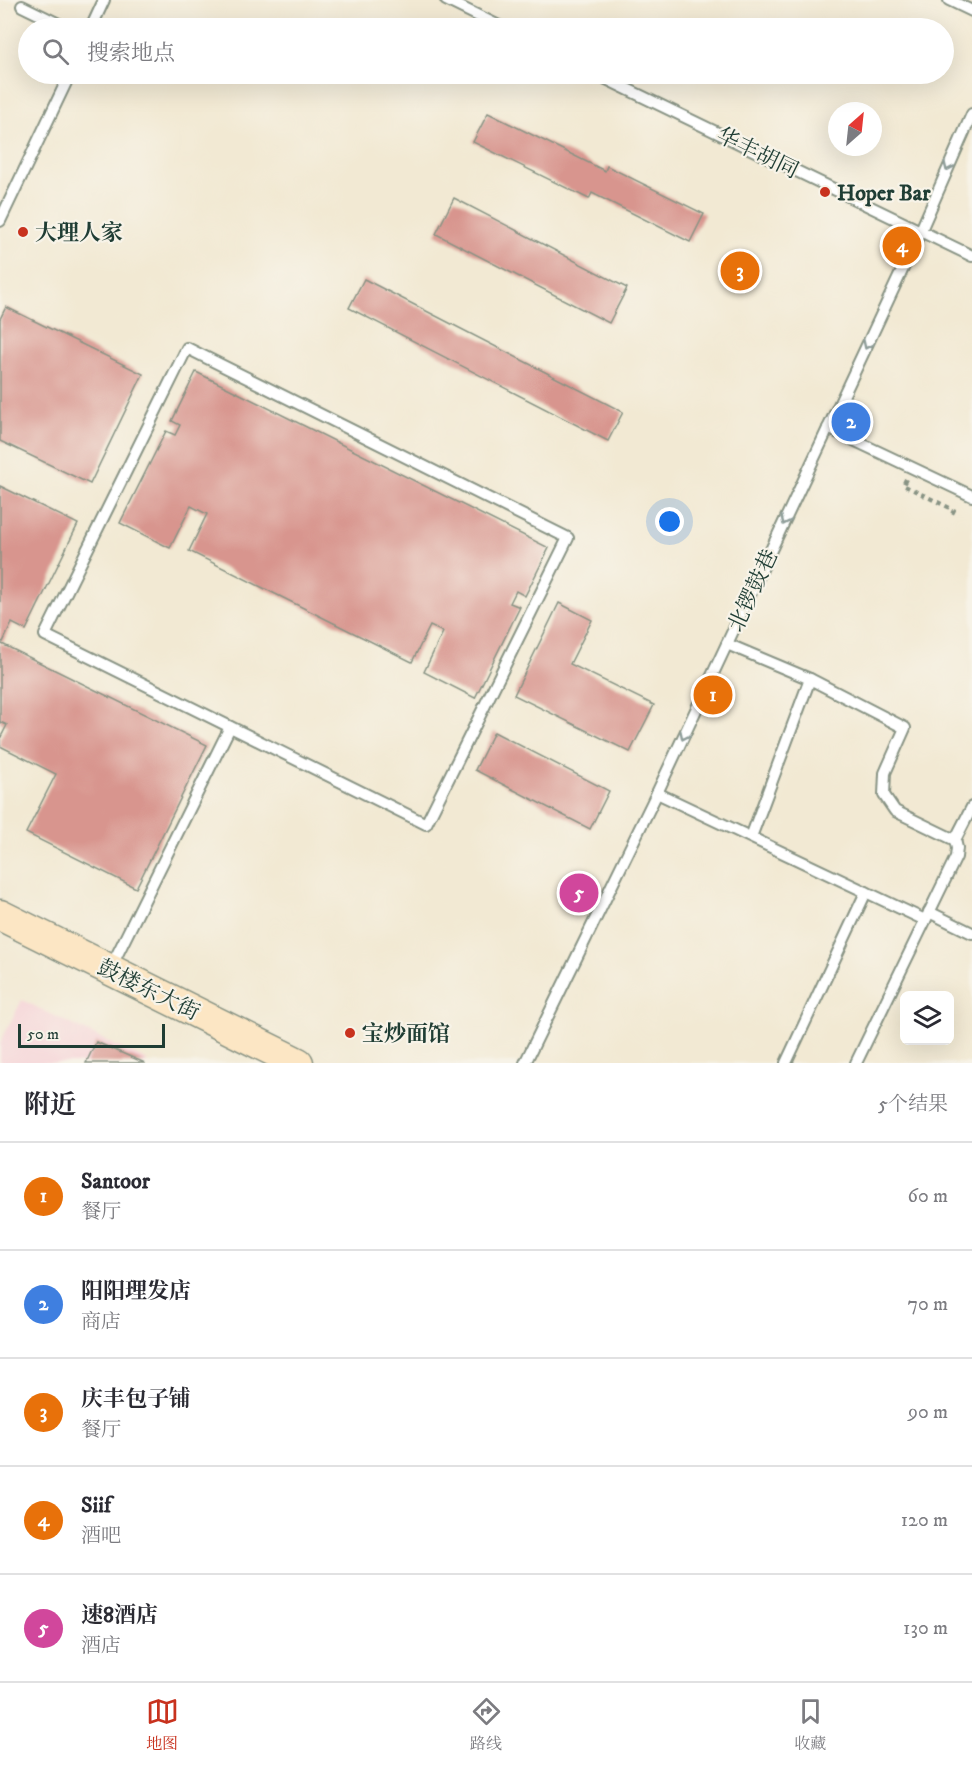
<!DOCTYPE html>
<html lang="zh">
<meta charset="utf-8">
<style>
:root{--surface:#fff;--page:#f7f7f7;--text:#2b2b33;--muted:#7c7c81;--line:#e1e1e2;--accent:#c8321e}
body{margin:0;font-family:"IM FELL DW Pica","Noto Serif SC",serif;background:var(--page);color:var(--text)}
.controls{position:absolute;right:18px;bottom:18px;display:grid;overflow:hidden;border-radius:9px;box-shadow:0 6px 24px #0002}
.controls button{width:54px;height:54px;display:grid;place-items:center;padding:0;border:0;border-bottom:2px solid var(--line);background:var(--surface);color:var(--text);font:30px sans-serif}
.compass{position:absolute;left:828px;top:102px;width:54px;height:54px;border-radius:50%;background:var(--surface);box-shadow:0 6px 24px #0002;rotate:27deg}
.scale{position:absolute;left:18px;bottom:15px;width:147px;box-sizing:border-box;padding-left:6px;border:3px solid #1f3d34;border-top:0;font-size:16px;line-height:21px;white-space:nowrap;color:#1f3d34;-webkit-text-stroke:4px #f7f3e8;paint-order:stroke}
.you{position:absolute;left:670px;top:522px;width:21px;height:21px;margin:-15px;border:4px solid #fff;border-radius:50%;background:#1a73e8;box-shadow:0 0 0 9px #1a73e833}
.badge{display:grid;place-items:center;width:39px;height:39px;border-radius:50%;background:var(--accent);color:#fff;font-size:20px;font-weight:700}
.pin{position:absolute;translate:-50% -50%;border:3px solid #fff;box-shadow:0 2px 6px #0006}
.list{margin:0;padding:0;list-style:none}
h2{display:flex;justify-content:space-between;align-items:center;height:78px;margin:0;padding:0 24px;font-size:26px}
h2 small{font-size:20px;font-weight:400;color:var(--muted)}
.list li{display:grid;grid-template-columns:39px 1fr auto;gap:18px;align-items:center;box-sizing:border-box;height:108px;padding:0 24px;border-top:2px solid var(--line)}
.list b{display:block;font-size:22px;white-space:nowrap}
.list p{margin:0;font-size:20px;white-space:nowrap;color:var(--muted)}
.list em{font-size:20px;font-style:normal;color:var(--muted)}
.icon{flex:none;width:33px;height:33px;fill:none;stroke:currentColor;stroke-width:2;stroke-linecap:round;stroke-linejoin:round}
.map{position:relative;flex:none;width:972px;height:1063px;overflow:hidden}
.search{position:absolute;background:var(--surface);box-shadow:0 6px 24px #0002;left:18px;right:18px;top:18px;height:66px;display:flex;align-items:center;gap:15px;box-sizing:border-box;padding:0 21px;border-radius:33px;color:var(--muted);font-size:22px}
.sheet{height:618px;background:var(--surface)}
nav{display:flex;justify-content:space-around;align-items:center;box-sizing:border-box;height:84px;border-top:2px solid var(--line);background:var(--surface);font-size:16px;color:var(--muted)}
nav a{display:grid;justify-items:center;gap:3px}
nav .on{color:var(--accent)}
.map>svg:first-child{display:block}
</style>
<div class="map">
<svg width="972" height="1063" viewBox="0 0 972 1063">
<rect width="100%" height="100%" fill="#f7f3e8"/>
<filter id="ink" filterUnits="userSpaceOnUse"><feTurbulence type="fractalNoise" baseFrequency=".0167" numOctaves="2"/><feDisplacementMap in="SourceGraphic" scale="12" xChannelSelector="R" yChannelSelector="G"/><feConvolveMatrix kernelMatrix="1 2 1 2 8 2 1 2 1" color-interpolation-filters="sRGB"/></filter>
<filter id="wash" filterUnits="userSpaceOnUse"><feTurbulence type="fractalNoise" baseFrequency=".008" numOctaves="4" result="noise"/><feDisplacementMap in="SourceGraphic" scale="24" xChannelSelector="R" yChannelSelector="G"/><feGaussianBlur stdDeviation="1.35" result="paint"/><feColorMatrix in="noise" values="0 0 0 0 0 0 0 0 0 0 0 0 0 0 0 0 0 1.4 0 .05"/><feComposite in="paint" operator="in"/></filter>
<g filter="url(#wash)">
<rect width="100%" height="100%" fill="#f2e9d3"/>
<!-- built -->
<path fill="#f6cfd6" d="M22,1000L147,1061L146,1063H0V1043Z"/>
<g id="blocks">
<!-- building -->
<g fill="#d8958e">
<path d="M488,113L605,171L607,166L704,214L690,242L592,193L589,199L473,142Z"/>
<path d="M454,198L627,288L609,323L436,234Z"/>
<path d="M364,279L623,412L608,441L349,308Z"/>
<path d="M6,307L143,374L90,484L0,441V319Z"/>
<path d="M196,372L549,548L525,596L516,591L510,603L520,607L475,698L424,672L443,632L430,626L412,662L189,551L207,514L191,506L170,548L120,523L166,431L175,435L180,425L172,421Z"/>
<path d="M0,486L78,524L26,630L12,623L3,642L0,641Z"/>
<path d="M559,603L592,620L570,664L654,705L630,752L514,695Z"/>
<path d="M0,643L207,745L136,888L26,833L56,774L0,746V739L7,725L0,722Z"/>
<path d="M494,732L609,791L590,829L475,770Z"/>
<path d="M96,1042L145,1063H86Z"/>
</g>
</g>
</g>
<g filter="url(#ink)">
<use href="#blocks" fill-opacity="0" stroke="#889384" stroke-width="1.5"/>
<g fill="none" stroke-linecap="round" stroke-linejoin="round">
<!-- service casing -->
<g stroke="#889384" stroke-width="14">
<g id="service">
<path d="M446,0L503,28"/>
<path d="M949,0L972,11"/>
<path d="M22,6L67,28"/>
<path d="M91,28L104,0"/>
<path d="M596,74L972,256"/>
<path d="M0,221L70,74"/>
<path d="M187,348L568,538L426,824L45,635Z"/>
<path d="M828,428L972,496"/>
<path d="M727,644L810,679L751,837"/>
<path d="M810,679L905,728L885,773L884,795L895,811L955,840L957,848L956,857L856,1063"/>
<path d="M657,793L925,920"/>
<path d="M955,840L972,807"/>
<path d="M929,912L972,933"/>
<path d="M110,969L230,727"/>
<path d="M525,1063L657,793L921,230L972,114"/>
<path d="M786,1063L866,892"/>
</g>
</g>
<!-- secondary casing -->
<g stroke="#889384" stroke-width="33">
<path id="secondary" d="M0,915L298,1063"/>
</g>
<!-- path -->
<path stroke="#889384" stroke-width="4" stroke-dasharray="4.5 4.5" stroke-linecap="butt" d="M906,479L903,485L954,510L951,516"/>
<!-- service -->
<use href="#service" stroke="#fff" stroke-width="10"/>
<!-- secondary -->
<use href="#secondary" stroke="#fce6c4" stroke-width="30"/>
</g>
<!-- one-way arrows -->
<defs><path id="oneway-chevron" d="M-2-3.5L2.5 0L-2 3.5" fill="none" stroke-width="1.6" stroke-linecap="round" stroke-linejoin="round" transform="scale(1.5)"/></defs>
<g stroke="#8f9e9a">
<use href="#oneway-chevron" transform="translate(948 167) rotate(114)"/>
<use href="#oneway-chevron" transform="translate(867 345) rotate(115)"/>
<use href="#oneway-chevron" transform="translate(785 521) rotate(115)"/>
<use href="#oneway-chevron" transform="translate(684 736) rotate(115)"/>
</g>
</g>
<!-- markers -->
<g fill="#c8321e" stroke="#f7f3e8" stroke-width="2">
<circle cx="825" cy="192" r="6"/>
<circle cx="23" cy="232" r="6"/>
<circle cx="350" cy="1033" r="6"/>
</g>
<g text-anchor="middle" stroke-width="4.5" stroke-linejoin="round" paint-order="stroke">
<!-- street labels -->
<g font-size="22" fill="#1f3d34" stroke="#f7f3e8">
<text transform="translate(758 152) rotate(26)" y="8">华丰胡同</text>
<text transform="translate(752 590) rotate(-65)" y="8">北锣鼓巷</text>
<text transform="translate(149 989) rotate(26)" y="8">鼓楼东大街</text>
</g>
<!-- poi labels -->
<g font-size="22" font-weight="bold" fill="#1f3d34" stroke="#f7f3e8" text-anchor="start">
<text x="837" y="200">Hoper Bar</text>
<text x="35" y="240">大理人家</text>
<text x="362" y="1041">宝炒面馆</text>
</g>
</g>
</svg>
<div class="controls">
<button><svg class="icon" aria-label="layers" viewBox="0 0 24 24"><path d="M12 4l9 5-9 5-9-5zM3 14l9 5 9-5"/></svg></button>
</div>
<svg class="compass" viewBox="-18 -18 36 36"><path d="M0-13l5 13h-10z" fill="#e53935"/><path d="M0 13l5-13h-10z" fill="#7c7c81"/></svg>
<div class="scale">50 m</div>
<div class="you"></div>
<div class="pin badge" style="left:713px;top:695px;background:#e8710a">1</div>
<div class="pin badge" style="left:851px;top:422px;background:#3f7fe0">2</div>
<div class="pin badge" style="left:740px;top:271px;background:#e8710a">3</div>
<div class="pin badge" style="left:902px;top:246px;background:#e8710a">4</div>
<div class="pin badge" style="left:579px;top:893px;background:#d1479c">5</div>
<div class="search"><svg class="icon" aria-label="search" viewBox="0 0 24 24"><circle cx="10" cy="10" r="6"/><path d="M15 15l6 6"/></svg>搜索地点</div>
</div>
<section class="sheet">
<h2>附近<small>5个结果</small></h2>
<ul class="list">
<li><span class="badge" style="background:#e8710a">1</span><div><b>Santoor</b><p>餐厅</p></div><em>60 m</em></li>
<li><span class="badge" style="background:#3f7fe0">2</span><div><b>阳阳理发店</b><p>商店</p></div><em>70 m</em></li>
<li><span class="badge" style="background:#e8710a">3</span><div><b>庆丰包子铺</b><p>餐厅</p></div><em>90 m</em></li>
<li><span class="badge" style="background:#e8710a">4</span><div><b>Siif</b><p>酒吧</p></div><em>120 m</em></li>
<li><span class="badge" style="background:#d1479c">5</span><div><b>速8酒店</b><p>酒店</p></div><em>130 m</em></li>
</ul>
</section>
<nav>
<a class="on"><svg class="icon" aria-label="map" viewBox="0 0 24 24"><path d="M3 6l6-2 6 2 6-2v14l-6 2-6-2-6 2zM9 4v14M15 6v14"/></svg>地图</a>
<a><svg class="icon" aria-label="directions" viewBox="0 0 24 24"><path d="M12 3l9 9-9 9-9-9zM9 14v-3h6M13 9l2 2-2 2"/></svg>路线</a>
<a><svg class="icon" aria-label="saved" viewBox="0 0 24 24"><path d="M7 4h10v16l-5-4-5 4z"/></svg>收藏</a>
</nav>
